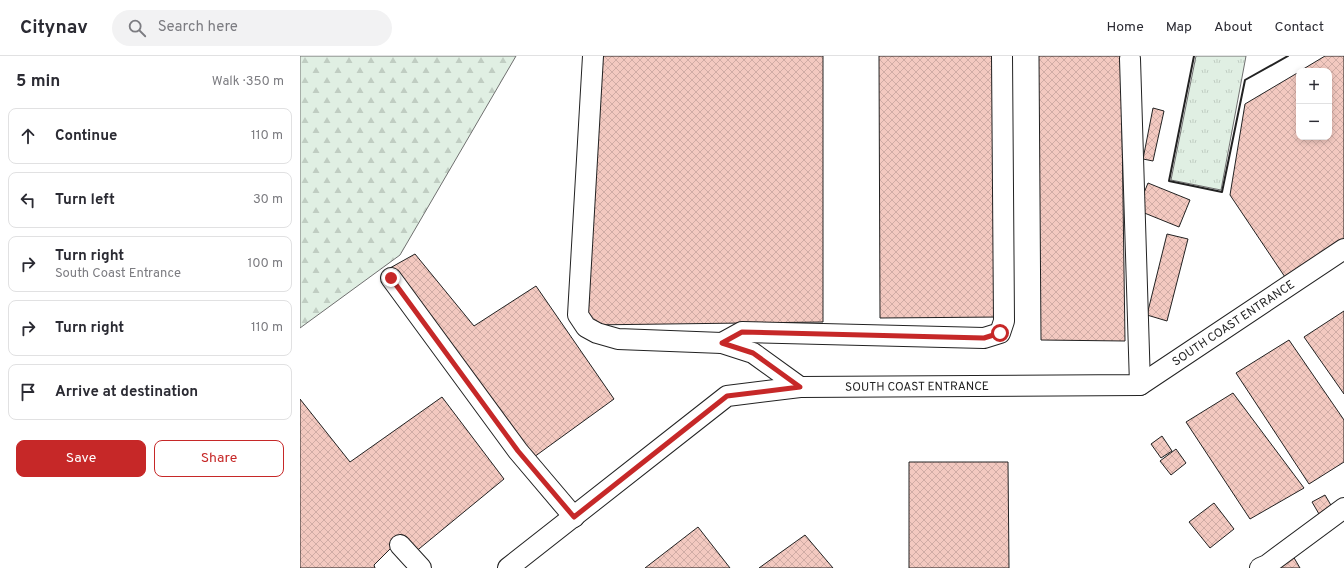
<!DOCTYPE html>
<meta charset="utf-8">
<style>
:root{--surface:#fff;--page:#f2f2f3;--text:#2b2b33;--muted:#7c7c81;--line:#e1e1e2;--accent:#c62828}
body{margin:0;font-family:Overpass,sans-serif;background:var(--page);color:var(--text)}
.controls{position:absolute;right:12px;top:12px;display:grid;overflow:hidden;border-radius:8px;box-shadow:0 2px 6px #0003}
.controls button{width:36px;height:36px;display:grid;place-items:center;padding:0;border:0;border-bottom:1px solid var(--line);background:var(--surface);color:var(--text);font:20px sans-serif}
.stop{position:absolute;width:12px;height:12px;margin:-9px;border:3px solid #c62828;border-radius:50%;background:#fff}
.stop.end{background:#c62828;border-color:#fff;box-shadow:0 1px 4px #0008}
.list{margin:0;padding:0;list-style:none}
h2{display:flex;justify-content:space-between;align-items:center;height:52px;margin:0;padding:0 16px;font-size:17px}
h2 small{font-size:13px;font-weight:400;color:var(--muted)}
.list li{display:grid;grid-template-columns:26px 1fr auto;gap:12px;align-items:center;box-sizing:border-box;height:56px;margin:0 8px 8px;padding:0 8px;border:1px solid var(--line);border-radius:8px}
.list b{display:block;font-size:15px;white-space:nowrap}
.list p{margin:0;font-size:13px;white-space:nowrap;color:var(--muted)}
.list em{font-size:13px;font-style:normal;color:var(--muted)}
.actions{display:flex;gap:8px;padding:12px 16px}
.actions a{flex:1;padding:9px 0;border:1px solid var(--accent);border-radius:8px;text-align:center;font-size:14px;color:var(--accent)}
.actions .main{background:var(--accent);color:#fff}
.icon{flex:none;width:22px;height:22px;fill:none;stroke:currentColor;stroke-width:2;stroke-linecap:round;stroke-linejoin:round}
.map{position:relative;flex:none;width:1044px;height:512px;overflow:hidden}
header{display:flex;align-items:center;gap:24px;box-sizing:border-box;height:56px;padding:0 20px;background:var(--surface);border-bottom:1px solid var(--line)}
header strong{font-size:19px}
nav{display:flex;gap:22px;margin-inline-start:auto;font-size:14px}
.search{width:280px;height:36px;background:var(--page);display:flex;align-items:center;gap:10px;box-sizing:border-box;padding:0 14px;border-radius:22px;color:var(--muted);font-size:15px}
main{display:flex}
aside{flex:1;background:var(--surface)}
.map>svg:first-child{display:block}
</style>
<header>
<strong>Citynav</strong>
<div class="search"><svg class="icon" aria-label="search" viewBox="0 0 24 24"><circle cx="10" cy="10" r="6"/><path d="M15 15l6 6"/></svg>Search here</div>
<nav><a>Home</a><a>Map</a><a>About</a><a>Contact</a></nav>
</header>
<main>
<aside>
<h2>5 min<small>Walk · 350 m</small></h2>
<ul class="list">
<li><svg class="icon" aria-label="ahead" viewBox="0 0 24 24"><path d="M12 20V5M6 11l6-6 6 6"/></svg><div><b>Continue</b></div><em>110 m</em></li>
<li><svg class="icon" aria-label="left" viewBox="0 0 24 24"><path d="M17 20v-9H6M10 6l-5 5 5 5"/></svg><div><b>Turn left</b></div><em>30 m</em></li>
<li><svg class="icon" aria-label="right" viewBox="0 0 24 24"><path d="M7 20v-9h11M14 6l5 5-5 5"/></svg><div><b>Turn right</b><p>South Coast Entrance</p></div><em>100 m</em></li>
<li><svg class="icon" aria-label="right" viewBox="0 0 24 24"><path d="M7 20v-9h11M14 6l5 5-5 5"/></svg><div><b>Turn right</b></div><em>110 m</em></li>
<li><svg class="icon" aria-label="arrive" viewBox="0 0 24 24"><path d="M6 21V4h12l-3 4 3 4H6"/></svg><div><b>Arrive at destination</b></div></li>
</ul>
<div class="actions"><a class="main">Save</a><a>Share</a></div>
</aside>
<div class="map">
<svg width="1044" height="512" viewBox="0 0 1044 512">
<defs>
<pattern id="grass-tufts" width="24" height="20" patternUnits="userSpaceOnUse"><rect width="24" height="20" fill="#e0efe3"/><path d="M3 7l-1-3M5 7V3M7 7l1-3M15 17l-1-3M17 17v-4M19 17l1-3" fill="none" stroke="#c0cdc2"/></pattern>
<pattern id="forest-firs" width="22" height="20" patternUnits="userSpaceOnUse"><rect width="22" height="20" fill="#e0efe3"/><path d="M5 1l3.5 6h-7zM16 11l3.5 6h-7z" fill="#c0cdc2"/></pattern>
<pattern id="building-cross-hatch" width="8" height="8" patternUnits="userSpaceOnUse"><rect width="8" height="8" fill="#f3c9c0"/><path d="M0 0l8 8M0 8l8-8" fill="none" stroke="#d0aca5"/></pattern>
</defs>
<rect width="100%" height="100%" fill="#fff"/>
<!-- grass -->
<path fill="url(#grass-tufts)" stroke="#6f6f6f" d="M896,0H946L921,134L871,124Z"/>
<!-- forest -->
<path fill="url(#forest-firs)" stroke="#6f6f6f" d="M0,0H216L100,199L0,272Z"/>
<!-- building -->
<g fill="url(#building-cross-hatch)" stroke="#222">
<path d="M296,0H523V266L288,269Z"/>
<path d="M579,0H700L701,261L580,262Z"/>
<path d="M739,0H821L825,285L741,284Z"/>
<path d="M1025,0H1044V184L987,224L930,139L945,48L999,16V81H1029V15H1000Z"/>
<path d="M853,52L864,55L853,105L843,103Z"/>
<path d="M848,127L890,144L879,171L837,154Z"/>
<path d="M867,178L888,183L867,265L847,259Z"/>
<path d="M115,198L174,270L236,230L314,343L234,401L90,212Z"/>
<path d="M1044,255V338L1004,281Z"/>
<path d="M989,284L1044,364V406L1009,428L936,317Z"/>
<path d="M933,337L1004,432L950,463L886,366Z"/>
<path d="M142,341L204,423L114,497L100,483L74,509L75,512H0V343L50,406Z"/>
<path d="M862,380L872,395L861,402L851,388Z"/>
<path d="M876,393L886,407L871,419L860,405Z"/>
<path d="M609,406H708L709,512H609Z"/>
<path d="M1025,439L1032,451L1019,458L1012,446Z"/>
<path d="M914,447L934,473L910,492L889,466Z"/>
<path d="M398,471L430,512H345Z"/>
<path d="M505,479L533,512H459Z"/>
<path d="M993,500L1000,512H977Z"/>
</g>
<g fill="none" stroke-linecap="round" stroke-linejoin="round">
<!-- minor casing -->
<g stroke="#222" stroke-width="22">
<g id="minor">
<path d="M293,0L278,259L286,271L297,277L318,283L422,287L453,297L500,331"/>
<path d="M830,3L840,329"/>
<path d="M91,222L218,395L274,461"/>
<path d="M422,287L442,276L684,282L700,277L704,265L702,0"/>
<path d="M100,489L121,512"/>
<path id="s1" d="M208,512L427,340L500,331L840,329L1044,193"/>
<path d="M960,512L967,509L1044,452"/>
</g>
</g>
<!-- minor -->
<use href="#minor" stroke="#fff" stroke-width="20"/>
<!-- wall -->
<path stroke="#222" stroke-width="2" d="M894,0L869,125L922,136L945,24L988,0"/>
</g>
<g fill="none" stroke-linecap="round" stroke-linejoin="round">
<!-- route -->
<path stroke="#c62828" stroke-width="5" d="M91,222L218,395L274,461L427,340L500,331L453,297L422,287L442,276L684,282L700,277"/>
</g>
<g text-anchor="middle" stroke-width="3" stroke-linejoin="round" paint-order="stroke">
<!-- street labels -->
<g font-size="12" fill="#222" stroke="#fff">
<text dy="4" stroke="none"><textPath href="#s1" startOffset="804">SOUTH COAST ENTRANCE</textPath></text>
<text dy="4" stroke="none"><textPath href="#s1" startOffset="469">SOUTH COAST ENTRANCE</textPath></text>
</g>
</g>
</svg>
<div class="controls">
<button>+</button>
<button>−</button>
</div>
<div class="stop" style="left:700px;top:277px"></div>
<div class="stop end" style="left:91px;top:222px"></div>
</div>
</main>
